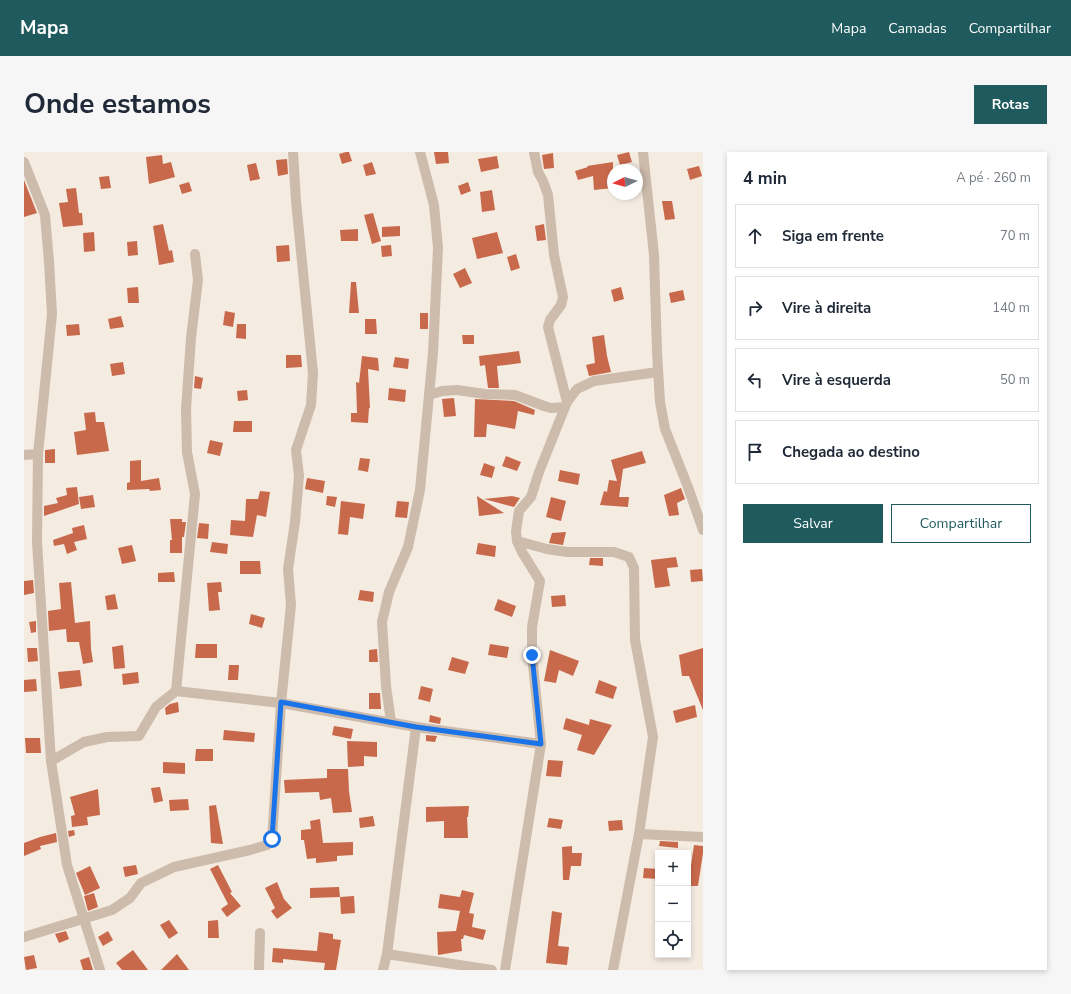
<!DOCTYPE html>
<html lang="pt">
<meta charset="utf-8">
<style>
:root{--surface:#fff;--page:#f6f6f7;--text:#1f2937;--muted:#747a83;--line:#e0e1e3;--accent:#1f5a5e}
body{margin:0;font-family:"Nunito Sans",sans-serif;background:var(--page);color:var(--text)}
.controls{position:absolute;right:12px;bottom:12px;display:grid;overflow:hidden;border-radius:0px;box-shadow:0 2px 6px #0003}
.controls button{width:36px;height:36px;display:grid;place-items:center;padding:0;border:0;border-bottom:1px solid var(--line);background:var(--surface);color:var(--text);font:20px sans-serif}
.compass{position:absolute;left:583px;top:12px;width:36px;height:36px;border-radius:50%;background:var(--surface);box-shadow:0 2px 6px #0003;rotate:265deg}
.stop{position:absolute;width:12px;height:12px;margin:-9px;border:3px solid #1a73e8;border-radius:50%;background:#fff}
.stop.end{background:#1a73e8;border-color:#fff;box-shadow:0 1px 4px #0008}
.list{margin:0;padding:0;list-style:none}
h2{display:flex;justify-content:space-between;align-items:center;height:52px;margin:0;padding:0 16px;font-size:17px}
h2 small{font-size:13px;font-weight:400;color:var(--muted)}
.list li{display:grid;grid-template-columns:26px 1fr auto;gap:12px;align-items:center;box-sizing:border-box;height:64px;margin:0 8px 8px;padding:0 8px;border:1px solid var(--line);border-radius:0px}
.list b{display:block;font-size:15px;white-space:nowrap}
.list em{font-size:13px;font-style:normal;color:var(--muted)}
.actions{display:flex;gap:8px;padding:12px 16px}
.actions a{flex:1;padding:9px 0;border:1px solid var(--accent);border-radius:0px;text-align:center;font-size:14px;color:var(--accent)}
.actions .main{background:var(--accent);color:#fff}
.icon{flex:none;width:22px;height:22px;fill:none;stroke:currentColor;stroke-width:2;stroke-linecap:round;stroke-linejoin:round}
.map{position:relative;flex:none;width:679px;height:818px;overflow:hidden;border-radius:0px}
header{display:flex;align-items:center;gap:24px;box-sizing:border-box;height:56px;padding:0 20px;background:var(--accent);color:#fff}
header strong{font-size:19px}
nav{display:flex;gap:22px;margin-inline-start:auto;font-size:14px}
.intro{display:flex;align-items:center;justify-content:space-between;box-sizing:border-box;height:96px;padding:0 24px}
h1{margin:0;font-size:28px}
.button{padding:10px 18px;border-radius:0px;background:var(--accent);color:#fff;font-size:14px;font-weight:700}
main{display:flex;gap:24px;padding:0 24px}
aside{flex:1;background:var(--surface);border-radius:0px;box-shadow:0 2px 6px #0003}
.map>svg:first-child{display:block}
</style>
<header>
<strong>Mapa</strong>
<nav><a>Mapa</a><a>Camadas</a><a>Compartilhar</a></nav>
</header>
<div class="intro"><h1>Onde estamos</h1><a class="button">Rotas</a></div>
<main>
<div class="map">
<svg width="679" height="818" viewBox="0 0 679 818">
<rect width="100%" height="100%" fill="#f4ebe1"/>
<!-- building -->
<g fill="#c8694b">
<path d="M322,0H325L328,9L318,12L315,2Z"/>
<path d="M410,0H424L425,11L412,12Z"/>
<path d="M605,0L608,10L596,13L593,3Z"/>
<path d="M529,1L530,16L520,17L518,3Z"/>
<path d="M138,3L139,12L147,10L151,25L125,32L122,5Z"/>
<path d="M473,4L475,16L457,20L454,7Z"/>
<path d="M263,7L264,22L254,24L252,8Z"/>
<path d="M348,10L352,22L342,24L339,13Z"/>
<path d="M589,10V36L570,38L569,24L554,28L551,19L564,15L563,14Z"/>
<path d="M232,11L236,27L226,29L223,13Z"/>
<path d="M675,14L678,24L666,28L663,17Z"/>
<path d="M85,24L87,36L77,37L75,25Z"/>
<path d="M0,28L13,61L0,65Z"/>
<path d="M165,30L168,39L158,42L155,33Z"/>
<path d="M444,30L447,39L437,43L434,34Z"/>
<path d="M52,36L55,61H58L59,73L39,75L35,51L44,50L42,37Z"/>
<path d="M468,38L471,58L458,60L456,40Z"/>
<path d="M638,49H648L651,67L641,68Z"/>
<path d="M349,61L357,89L348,92L340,63Z"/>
<path d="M139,72L145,99L148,98L150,110L135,113L129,74Z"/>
<path d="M520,72L522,88L513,89L511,74Z"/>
<path d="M376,74V84L358,85V75Z"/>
<path d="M334,77V89H317L316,78Z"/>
<path d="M70,80L71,99L60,100L59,81Z"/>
<path d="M473,80L479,101L453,107L448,86Z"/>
<path d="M113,89L114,103L104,104L103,90Z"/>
<path d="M265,93L266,109L253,110L252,94Z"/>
<path d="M367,93L368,104L358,105L357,94Z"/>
<path d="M492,102L496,116L487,119L483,105Z"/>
<path d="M441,116L448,131L436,136L429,122Z"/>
<path d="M327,130H332L335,161H325Z"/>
<path d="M114,135L115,151H104L103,136Z"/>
<path d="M597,135L600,147L590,150L587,138Z"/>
<path d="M659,138L661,148L647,151L645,141Z"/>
<path d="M201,159L211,161L209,175L199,173Z"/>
<rect x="396" y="161" width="8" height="16"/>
<path d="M97,164L100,175L86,177L84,167Z"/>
<path d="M341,167H352L353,182H341Z"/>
<path d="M55,172L56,183L43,184L42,173Z"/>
<path d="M213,172H222V187L212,186Z"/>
<path d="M438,183H450V192H439Z"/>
<path d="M580,183L583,204L587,220L565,224L562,213L571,211L568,185Z"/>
<path d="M495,199L497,211L473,214L475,236H464L461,213L456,214L455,204Z"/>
<path d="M262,203H277L278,215L262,216Z"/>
<path d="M338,204L354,206L355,219L344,217L346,256H345L344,271L327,270V261H333L332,230L335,231Z"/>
<path d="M371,205L385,207L384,217L369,215Z"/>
<path d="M99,210L101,222L88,224L86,212Z"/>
<path d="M171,224L179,226L177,237L170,236Z"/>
<path d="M365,236L382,238L381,250L364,248Z"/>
<path d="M223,238L224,248L214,249L213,239Z"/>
<path d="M430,246L432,264L420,265L418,247Z"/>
<path d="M451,247L490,249L511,258L510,263L494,259L491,277L463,272L462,285H450Z"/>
<path d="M71,260L72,270H80L85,299L53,303L50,280L62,278L60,261Z"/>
<path d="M210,269H228V280H209Z"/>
<path d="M186,288L199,291L196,304L183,301Z"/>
<path d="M31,297V311H21V298Z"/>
<path d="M618,299L622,311L599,317L595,345H605L604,355L576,353L580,339L583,340L585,328L593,329L587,308Z"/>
<path d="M482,304L497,310L493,319L478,314Z"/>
<path d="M336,306L346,307L344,320L334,318Z"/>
<path d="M117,308V329L135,326L137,338L126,339L125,337L103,338V331L106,330V309Z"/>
<path d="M460,311L471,315L468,326L456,323Z"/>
<path d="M536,318L556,322L554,333L534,329Z"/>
<path d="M283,326L301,329L299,341L281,337Z"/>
<path d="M53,335L55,352L20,364V354L34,351L32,346L43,343L42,336Z"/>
<path d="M657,336L661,347L653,351L655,363L645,364L640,343Z"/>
<path d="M236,339L246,340L242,365L233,363L229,385L206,383L207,368L221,369L222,347H234Z"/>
<path d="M69,343L71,355L57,357L55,345Z"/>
<path d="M303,344L313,345L311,355L302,353Z"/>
<path d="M453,344L480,361L455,364Z"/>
<path d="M488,344L496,346L490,355L460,347Z"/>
<path d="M527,345L542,349L537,369L522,365Z"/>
<path d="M317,349L341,352L339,367L326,365L324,383L314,382Z"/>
<path d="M373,349L385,350L383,366L371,365Z"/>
<path d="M146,367H158V370H162L160,385H158V401H146V388H148Z"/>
<path d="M175,371L185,372L184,387L173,386Z"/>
<path d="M60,373L63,387L50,390L53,398L43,402L40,392L30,394L29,388L49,381L48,376Z"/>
<path d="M542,380L539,393L525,391L528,381Z"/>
<path d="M188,390L204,392L203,402L186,400Z"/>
<path d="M454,391L472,394L471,405L452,402Z"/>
<path d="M108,393L112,409L98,412L94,396Z"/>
<path d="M652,405L654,415L643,416L646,434L631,436L627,408Z"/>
<path d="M566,406H579V414L565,413Z"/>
<path d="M216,409H236L237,422H216Z"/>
<path d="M678,417L679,429L667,430L666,418Z"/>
<path d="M150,420L151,430H134V421Z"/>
<path d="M9,428L10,441L0,443V429Z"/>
<path d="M47,430L51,471L66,469L67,497L69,510L59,512L55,490H43L42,477L25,479L24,459L37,457L35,431Z"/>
<path d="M197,430L198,440H194L196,458L185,459L183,431Z"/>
<path d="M336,438L350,440L349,450L334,448Z"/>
<path d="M91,442L94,457L83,458L81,444Z"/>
<path d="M541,443L542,454L528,455L527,444Z"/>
<path d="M474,447L492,454L488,465L470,458Z"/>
<path d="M227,462L241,466L238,476L225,472Z"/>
<path d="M12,469V480L7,481L5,470Z"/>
<path d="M172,492H193V506H171Z"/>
<path d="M466,492L485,495L483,506L464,503Z"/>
<path d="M99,493L101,516L90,517L88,495Z"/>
<path d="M3,496H13L14,509L4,510Z"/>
<path d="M679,496V558L665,524H658L655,503Z"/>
<path d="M353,497L354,510H345V498Z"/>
<path d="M526,498L555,509L549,524L535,518L532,531L520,529Z"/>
<path d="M428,505L445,510L441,522L424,518Z"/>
<path d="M205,513H215L214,528H204Z"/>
<path d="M56,518L58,534L36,537L34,520Z"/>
<path d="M114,520L115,531L99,533L98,522Z"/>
<path d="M12,527L13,539L0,540V528Z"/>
<path d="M575,528L593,535L589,547L571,541Z"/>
<path d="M397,534L409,537L406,550L394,547Z"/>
<path d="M345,541H356L357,557H345Z"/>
<path d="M154,550L155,560L142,563L141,556L146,552Z"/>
<path d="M671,553L673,565L652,571L649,559Z"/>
<path d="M406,563L417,566L416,572L405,570Z"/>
<path d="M542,566L565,573L566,567L588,573L570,603L553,598L558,583L539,577Z"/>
<path d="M310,574L329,577L327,587L308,583Z"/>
<path d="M200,578L231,581L230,590L199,588Z"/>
<path d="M402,583L413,584L411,590L402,589Z"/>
<path d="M1,586H16L17,601H2Z"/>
<path d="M323,589L353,590V605L340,604V614L324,615Z"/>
<path d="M172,597H189V609H171Z"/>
<path d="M524,608L539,609L537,625L522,624Z"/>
<path d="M139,610L161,611V622L139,621Z"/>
<path d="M303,617H324L325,639L328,660L309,661L307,646L296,648L295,640L261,641L260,628L303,626Z"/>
<path d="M136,635L139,649L130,651L127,636Z"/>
<path d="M74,637L76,663L63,665L64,673L48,675L47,664L51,663L46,645Z"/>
<path d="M164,647L165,658L146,659L145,648Z"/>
<path d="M192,653L199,692L187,691L185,654Z"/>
<path d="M445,654L444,665H443L444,686H420V669L402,670V655Z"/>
<path d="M349,664L351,674L336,676L335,666Z"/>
<path d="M525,666L539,668L537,677L523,675Z"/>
<path d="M296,667L299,691L329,690V703L313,704V709L292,711V706L283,707L280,688H277V678L287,677L286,669Z"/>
<path d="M598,668L599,678L585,679L584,669Z"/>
<path d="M50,678L51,683L45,685L44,679Z"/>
<path d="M32,681L33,690L16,694L17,697L0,704V691L16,685Z"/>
<path d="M636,689L654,690V696L635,694Z"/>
<path d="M670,693L679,694V701L674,734H664Z"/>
<path d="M548,694V701H558L557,714H547L545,728H539L538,695Z"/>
<path d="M112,713L114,722L101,725L99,715Z"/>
<path d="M194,713L208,740L206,741L217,754L203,765L197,757L204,752L186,717Z"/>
<path d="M66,714L76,736L61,743L52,721Z"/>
<path d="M620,716L634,717L633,727L619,726Z"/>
<path d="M253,730L260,747L268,756L253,767L247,759L251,756L241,736Z"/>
<path d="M315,735L316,745L286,746V736Z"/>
<path d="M438,738L450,741L445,761L450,762L448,775L462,778L459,788L440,783L439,787H437L438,799L414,803L413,780L432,779L436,759L414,756L416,742L436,745Z"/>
<path d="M70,741L74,755L64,759L60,744Z"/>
<path d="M330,744L331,761L317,762L316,745Z"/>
<path d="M528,759L538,761L534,794L545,795L543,813L522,811Z"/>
<path d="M145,768L154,781L145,787L136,773Z"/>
<path d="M194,768L195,786H184V769Z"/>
<path d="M42,779L45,787L35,791L31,782Z"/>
<path d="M84,779L89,788L79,794L74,785Z"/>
<path d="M295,780L309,782V787L317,788L312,818H300L301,811L259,807V811L248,810L249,796L293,799Z"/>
<path d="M109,798L124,818H98L92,811Z"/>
<path d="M153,802L165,818H137Z"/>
<path d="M10,803L13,816L2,818L0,805Z"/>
<path d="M65,805L69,818H59L56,808Z"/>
</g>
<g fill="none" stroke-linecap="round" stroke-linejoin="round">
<!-- minor -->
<g stroke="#cdbbac" stroke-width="10">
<path d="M510,0L514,20L519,29L524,43L530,103L539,145L537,153L526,168L524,175L543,250"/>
<path d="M619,0L630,103L633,200L636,250L641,277L664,335L679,378"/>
<path d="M0,10L21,63L25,110L28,162L14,302L13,390L27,609L43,713L76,818"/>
<path d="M405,243L418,239L433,238L461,242L491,243L520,254L527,256L541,255"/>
<path d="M0,303L14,302"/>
<path d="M493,389L523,397L543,400H590L605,405L610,416L611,488L629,585L615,682L589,818"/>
<path d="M152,539L171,342L163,300L162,257L167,186L174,128L171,102"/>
<path d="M367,570L362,534L358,470L365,440L384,395L396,338L409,201L414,96L410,53L396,0"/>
<path d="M27,609L60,590L83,585L115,584L132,555L152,539L257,551L392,575L517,592"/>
<path d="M615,682L679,685"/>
<path d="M0,785L88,758L106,746L117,731L150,715L226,698L243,693L248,687L257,551L267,453L264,417L271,370L275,324L272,298L287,253L289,221L272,49L269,0"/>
<path d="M363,802L468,818"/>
<path d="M235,818L236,781"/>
<path d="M359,818L363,802L392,575"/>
<path d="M481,818L517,592L508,503V475L516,429L498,400L493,389L492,379L495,359L507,345L515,320L543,250L553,237L570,229L634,220"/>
</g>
</g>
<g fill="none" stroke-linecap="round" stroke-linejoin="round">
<!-- route -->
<path stroke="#1a73e8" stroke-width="5" d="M248,687L257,550L392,575L517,592L508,503"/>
</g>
</svg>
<div class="controls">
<button>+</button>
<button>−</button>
<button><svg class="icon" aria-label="locate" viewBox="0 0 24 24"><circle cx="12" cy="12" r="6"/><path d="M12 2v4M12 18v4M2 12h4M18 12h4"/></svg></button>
</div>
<svg class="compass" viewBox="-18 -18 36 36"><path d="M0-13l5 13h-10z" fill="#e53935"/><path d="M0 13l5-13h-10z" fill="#747a83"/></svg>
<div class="stop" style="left:248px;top:687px"></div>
<div class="stop end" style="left:508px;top:503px"></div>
</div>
<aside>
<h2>4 min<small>A pé · 260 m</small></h2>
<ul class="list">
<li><svg class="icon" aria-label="ahead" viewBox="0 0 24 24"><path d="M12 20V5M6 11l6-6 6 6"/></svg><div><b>Siga em frente</b></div><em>70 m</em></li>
<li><svg class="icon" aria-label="right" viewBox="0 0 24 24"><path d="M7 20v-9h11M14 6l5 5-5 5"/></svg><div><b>Vire à direita</b></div><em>140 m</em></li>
<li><svg class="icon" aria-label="left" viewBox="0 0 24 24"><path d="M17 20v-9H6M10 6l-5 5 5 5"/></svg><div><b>Vire à esquerda</b></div><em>50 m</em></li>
<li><svg class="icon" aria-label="arrive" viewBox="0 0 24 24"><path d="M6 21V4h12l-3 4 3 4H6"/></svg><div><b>Chegada ao destino</b></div></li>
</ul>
<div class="actions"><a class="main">Salvar</a><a>Compartilhar</a></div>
</aside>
</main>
